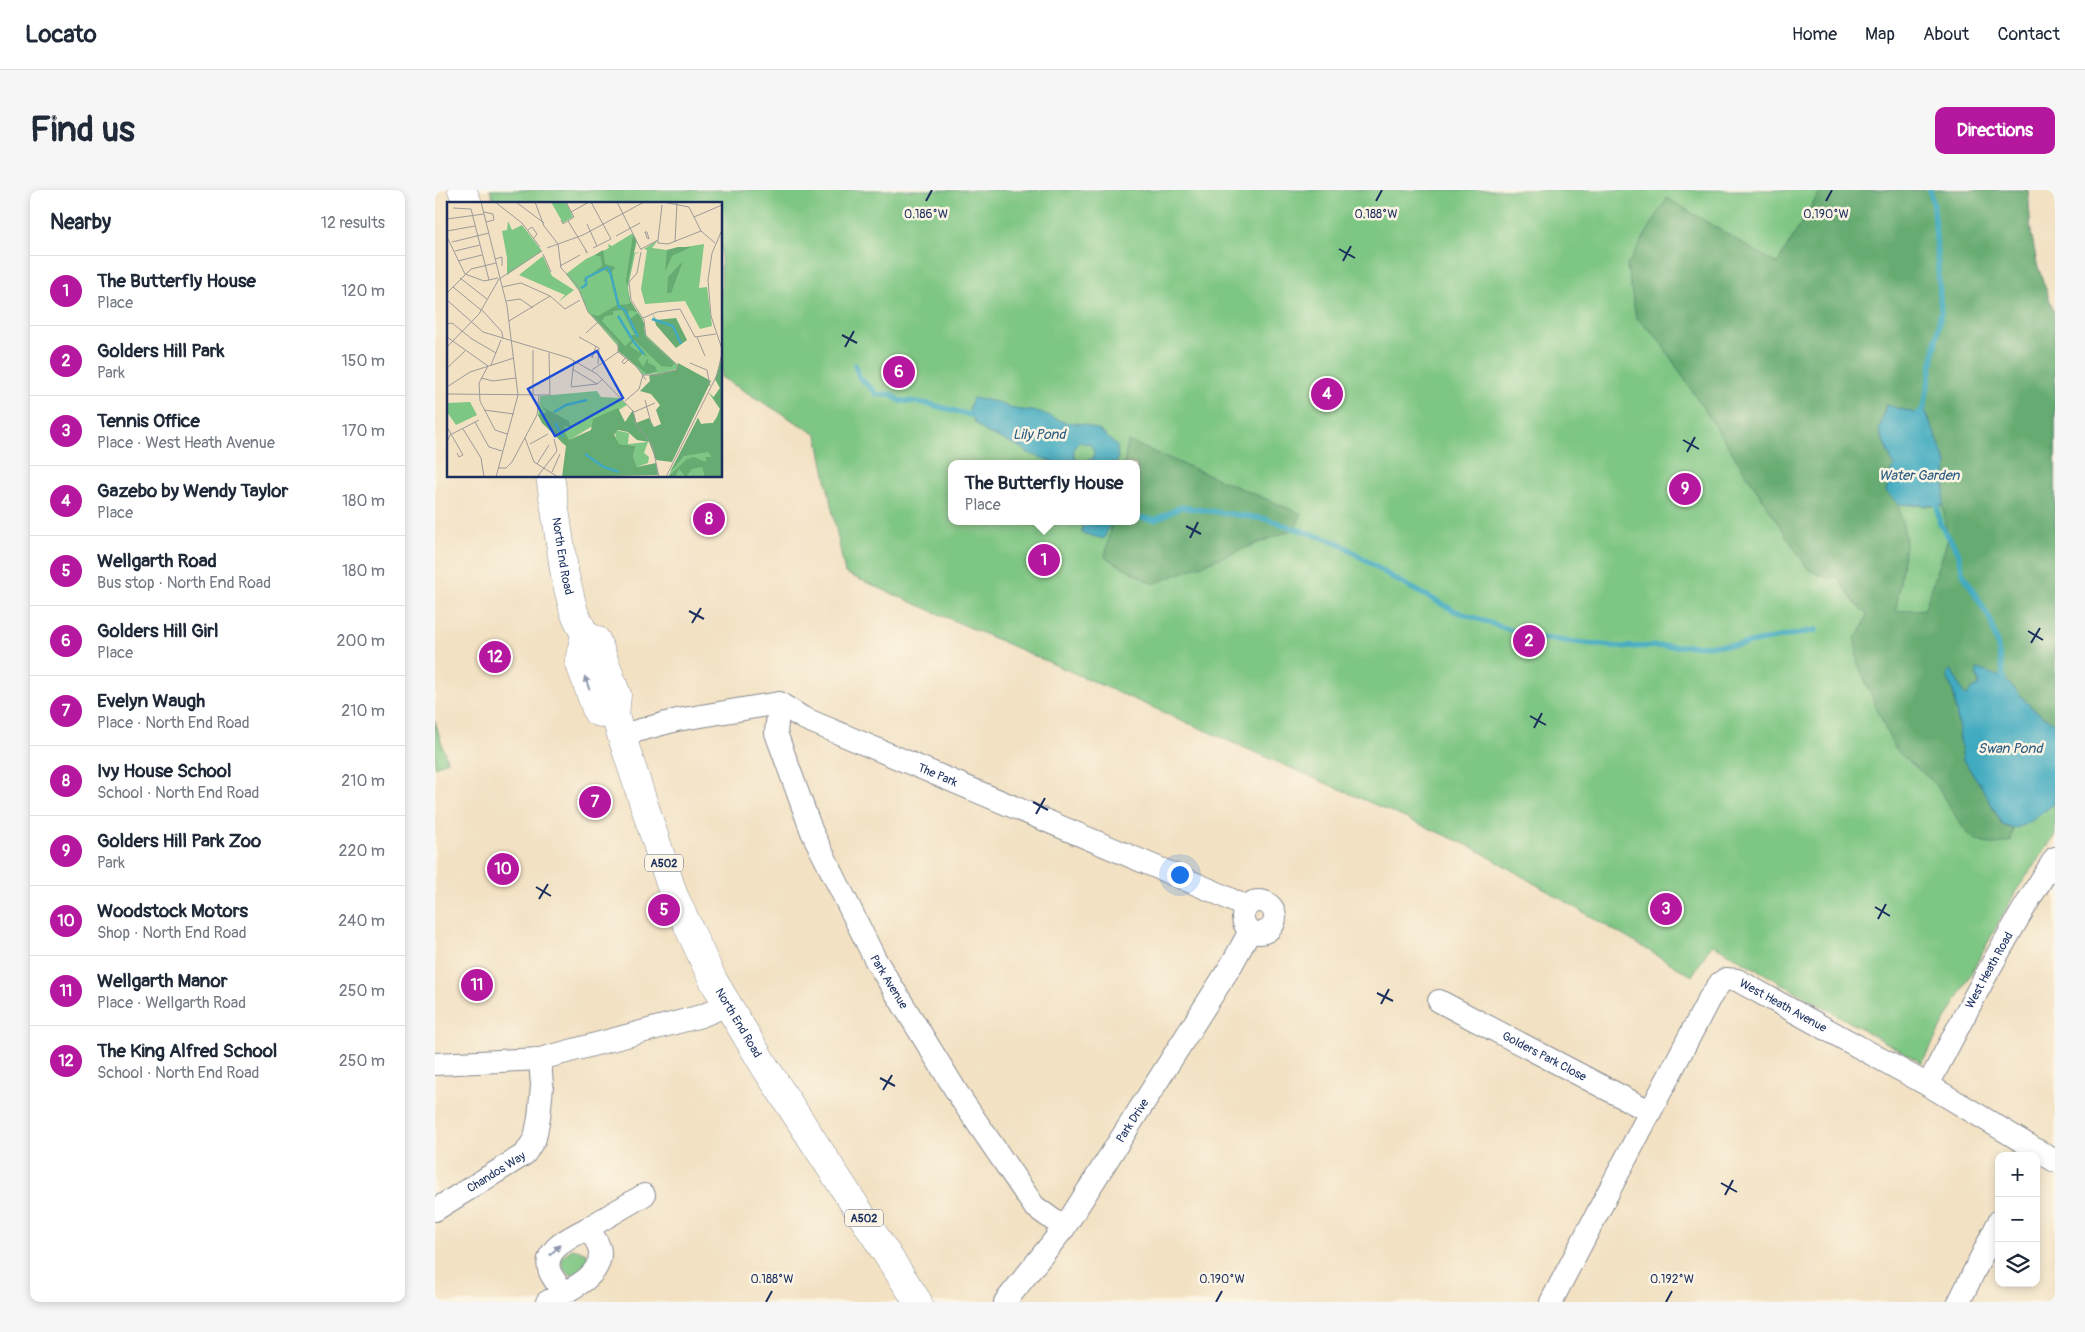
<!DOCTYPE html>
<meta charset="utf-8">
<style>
:root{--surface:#fff;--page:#f6f6f7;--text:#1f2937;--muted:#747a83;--line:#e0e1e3;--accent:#b5179e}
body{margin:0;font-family:Pangolin,sans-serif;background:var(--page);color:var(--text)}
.controls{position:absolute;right:15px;bottom:15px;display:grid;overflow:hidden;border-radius:10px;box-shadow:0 2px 8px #0003}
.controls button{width:45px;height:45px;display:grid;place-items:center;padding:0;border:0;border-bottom:1px solid var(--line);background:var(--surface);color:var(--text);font:25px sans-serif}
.you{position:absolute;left:744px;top:684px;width:18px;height:18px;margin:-12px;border:4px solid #fff;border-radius:50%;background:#1a73e8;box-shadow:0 0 0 8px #1a73e833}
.badge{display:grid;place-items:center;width:32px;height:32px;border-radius:50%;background:var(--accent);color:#fff;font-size:16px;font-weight:700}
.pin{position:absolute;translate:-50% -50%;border:2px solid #fff;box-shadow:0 1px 5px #0006}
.popup{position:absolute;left:513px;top:270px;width:192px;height:65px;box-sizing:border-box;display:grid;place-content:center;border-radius:10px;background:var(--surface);filter:drop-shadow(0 1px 4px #0005);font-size:16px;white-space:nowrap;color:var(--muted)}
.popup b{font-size:19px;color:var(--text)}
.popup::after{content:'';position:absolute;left:50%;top:100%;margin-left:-10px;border:10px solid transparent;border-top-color:var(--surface)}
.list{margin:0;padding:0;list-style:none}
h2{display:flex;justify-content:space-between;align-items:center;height:65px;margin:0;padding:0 20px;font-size:21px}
h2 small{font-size:16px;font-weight:400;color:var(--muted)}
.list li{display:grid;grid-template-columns:32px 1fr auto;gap:15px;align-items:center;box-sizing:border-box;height:70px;padding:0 20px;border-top:1px solid var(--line)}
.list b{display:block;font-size:19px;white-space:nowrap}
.list p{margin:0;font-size:16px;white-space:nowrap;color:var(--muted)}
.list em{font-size:16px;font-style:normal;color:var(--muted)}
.icon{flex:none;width:28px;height:28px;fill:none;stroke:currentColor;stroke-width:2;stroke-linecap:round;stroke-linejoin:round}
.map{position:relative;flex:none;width:1620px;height:1112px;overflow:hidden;border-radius:10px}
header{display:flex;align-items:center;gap:30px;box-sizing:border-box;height:70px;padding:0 25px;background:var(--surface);border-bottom:1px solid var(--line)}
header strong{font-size:24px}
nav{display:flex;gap:28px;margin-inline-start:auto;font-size:18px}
.intro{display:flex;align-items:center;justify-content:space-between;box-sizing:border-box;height:120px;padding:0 30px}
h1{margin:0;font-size:35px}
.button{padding:12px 22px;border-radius:10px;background:var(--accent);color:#fff;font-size:18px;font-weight:700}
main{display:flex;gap:30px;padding:0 30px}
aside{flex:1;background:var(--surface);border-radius:10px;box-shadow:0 2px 8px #0003}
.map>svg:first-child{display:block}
</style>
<header>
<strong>Locato</strong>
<nav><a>Home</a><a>Map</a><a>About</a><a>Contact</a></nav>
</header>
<div class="intro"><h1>Find us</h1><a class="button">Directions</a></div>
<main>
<aside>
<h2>Nearby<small>12 results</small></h2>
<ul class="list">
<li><span class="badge">1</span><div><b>The Butterfly House</b><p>Place</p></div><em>120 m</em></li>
<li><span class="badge">2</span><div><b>Golders Hill Park</b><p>Park</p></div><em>150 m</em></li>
<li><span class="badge">3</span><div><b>Tennis Office</b><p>Place · West Heath Avenue</p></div><em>170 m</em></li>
<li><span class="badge">4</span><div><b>Gazebo by Wendy Taylor</b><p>Place</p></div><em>180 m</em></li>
<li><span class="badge">5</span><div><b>Wellgarth Road</b><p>Bus stop · North End Road</p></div><em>180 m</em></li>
<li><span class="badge">6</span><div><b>Golders Hill Girl</b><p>Place</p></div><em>200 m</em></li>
<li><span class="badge">7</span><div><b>Evelyn Waugh</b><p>Place · North End Road</p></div><em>210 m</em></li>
<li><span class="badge">8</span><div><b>Ivy House School</b><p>School · North End Road</p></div><em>210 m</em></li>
<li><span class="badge">9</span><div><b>Golders Hill Park Zoo</b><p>Park</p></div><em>220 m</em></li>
<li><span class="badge">10</span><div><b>Woodstock Motors</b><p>Shop · North End Road</p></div><em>240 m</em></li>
<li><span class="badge">11</span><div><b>Wellgarth Manor</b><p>Place · Wellgarth Road</p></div><em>250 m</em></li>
<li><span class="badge">12</span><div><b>The King Alfred School</b><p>School · North End Road</p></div><em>250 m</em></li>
</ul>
</aside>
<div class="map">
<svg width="1620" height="1112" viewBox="0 0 1620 1112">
<rect width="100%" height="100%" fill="#fcf5e5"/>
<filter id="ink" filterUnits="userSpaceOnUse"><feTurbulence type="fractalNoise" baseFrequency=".02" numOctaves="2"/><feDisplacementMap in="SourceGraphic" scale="10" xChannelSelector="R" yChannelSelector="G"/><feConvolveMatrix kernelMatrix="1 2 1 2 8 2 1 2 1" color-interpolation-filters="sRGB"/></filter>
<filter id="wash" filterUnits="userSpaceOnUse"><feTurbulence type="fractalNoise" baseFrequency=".0096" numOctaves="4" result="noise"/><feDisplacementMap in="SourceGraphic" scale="20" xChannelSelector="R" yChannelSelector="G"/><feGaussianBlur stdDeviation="1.12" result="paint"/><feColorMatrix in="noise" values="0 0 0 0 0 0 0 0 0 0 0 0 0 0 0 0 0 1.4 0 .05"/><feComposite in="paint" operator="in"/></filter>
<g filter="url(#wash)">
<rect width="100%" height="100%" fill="#f2e1c2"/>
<!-- green -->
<g fill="#7ec683" stroke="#4c7a70" fill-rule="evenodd">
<path d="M55,0H1593L1596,42L1602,74L1620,125V645L1581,701L1487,873L1277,754L1257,786L1039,658L410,383L382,245L286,187V14H60ZM516,274H702V331H516Z"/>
<path d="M0,531L12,571L0,577Z"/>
<path d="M137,1059L150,1062L154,1070L140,1086C130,1083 125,1077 127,1067Z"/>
</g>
<!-- forest -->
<g fill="#66ab71" stroke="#406d68" fill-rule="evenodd">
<path d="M1386,0H1593L1596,42L1602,74L1620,125V534L1598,519L1569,488L1541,485C1547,497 1542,499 1532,506H1529L1516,480L1512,485L1519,505L1528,570L1545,594L1567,635L1578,639L1576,651C1525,667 1524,617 1496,590C1483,578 1468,569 1457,554L1423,474L1420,448L1426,441L1432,424L1419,412L1402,386L1393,389L1373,379L1222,147L1201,127L1192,76L1232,8L1342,74ZM1451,215L1483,224L1489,218L1512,273L1510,290L1451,301L1459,276L1444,241ZM1463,314L1508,317L1513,349L1490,419L1461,421L1471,350Z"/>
<path d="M693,251L867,324L859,339L718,394L670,367L677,331H702V274H689Z"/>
</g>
<!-- water -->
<g fill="#41aac0" stroke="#2e6c8f" fill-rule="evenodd">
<path d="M538,208L562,212L574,218L587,220L605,222L629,232L648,234L664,240L682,256L683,269L681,274H624L593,263L587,258L549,241L540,233L534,219ZM644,252L655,254L659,261L658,269L644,272L639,266V258Z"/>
<path d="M1451,215L1483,224L1489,218L1512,273L1508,316L1463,314L1451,301L1459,276L1444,241Z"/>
<path d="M647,331H679L674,336L669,349L647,343Z"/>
<path d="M1516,479L1530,506H1532L1537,499L1544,496C1546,490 1540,486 1542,479L1569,488L1598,519L1620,534V613C1606,624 1595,634 1578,639L1568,635L1545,594L1528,570L1519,505L1512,485Z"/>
</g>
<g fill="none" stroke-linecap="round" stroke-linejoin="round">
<!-- stream -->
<g stroke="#41aac0" stroke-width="5.5">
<path d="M420,175L424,187L443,205L456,204L465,211C488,210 513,220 536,225"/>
<path d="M1483,224L1489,218L1506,122L1499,17L1495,0"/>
<path d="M1502,316L1505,334L1523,361L1528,384L1555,429L1562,453L1569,488"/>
<path d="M702,327L720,330L746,317L831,329L904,353L960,389L1020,421L1096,447L1184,457L1304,455L1381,440"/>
</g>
</g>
</g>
<g filter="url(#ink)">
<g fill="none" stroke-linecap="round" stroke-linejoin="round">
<!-- minor casing -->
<g stroke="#868890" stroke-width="24">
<g id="minor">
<path id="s1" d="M344,513L341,543L377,642L440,769L528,912L599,1016L629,1038"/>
<path id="s2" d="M187,545L242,530L344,513L368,528L780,702L811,717"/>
<circle cx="824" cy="727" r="16"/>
<path id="s3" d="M1004,811L1214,921"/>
<path d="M0,874L105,869L266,826L293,815"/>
<path id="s4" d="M1493,895C1533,818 1573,741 1620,668"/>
<path id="s5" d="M0,1020L90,964L100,948L104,928L107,896L105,869"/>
<path d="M153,1038L209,1005"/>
<path d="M112,1112C130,1101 166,1089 165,1063C165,1054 157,1045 153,1038C137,1047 106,1059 115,1082C118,1089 124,1096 128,1102"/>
<path id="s6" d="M570,1112L629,1038L797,774L815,741"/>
<path id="s7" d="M1116,1112L1274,809L1285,793L1291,789L1302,790L1493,895L1620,971"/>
<path d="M1524,1112L1564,1031"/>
</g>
</g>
<!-- primary casing -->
<g stroke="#868890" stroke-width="29">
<g id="primary">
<path d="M27,0L33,14"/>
<path id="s8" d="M115,286L130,386L139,422L150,445L144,471L162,522L180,526"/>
<path id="s9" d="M150,445L161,450L165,459L182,505L180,526L239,706L278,790L330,877L483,1112"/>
</g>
</g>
<!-- minor -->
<use href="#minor" stroke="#fff" stroke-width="22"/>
<!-- primary -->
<use href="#primary" stroke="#fff" stroke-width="28"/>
</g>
<!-- one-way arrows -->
<defs><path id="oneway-solid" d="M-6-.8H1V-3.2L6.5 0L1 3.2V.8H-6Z" transform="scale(1.25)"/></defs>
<g fill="#8d97ae">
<use href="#oneway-solid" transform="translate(152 493) rotate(-110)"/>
<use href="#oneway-solid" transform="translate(120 1060) rotate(-46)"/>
</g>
</g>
<!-- ticks -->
<path fill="none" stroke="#1b2f5e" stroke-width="2" d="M491,11L497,0M941,11L947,0M1391,11L1397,0M904,59L920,68M908,71L916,56M407,145L422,153M410,157L419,141M1248,250L1264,259M1252,262L1260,247M751,336L766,344M755,348L763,332M254,421L269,429M257,433L266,418M1593,441L1608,450M1596,453L1605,438M1095,526L1111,535M1099,538L1107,523M598,612L613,620M601,624L610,608M101,697L116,706M104,709L113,694M1440,717L1455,726M1443,729L1451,714M942,803L958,811M946,814L954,799M445,888L460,896M448,900L457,885M1286,993L1302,1002M1290,1005L1298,990M331,1112L337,1101M781,1112L787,1101M1231,1112L1237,1101"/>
<g text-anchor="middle" stroke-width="5" stroke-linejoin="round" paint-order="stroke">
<!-- shield labels -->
<g fill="#fcf5e5" stroke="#5e6a86" stroke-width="1">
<rect x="210" y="664.5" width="38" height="17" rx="4"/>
<rect x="410" y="1019.5" width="38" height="17" rx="4"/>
</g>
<g font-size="11" font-weight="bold" fill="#1b2f5e">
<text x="229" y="677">A502</text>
<text x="429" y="1032">A502</text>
</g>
<!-- street labels -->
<g font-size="12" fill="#1b2f5e" stroke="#fcf5e5">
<text dy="4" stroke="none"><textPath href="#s8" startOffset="81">North End Road</textPath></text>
<text dy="4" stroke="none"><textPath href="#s2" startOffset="335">The Park</textPath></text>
<text dy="4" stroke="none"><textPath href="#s4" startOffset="130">West Heath Road</textPath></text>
<text dy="4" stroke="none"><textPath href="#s1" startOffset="304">Park Avenue</textPath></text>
<text dy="4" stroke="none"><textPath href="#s7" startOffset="432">West Heath Avenue</textPath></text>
<text dy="4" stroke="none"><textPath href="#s9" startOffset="424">North End Road</textPath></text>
<text dy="4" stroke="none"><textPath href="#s3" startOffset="119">Golders Park Close</textPath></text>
<text dy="4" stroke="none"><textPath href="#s6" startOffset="222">Park Drive</textPath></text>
<text dy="4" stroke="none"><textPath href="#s5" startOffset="72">Chandos Way</textPath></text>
</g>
<!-- water labels -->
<g font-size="14" font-style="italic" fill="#285a80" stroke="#fcf5e5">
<text x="604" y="249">Lily Pond</text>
<text x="1484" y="290">Water Garden</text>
<text x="1575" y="563">Swan Pond</text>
</g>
</g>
<!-- overview -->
<g transform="translate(12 12)">
<rect width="275" height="275" fill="#f2e1c2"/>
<path d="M104,0H119L126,15L116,21ZM61,19L65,28L75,23L95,49L60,73V56L55,29L60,28ZM186,31L190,39L187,51L192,50L188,52L181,85L183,99L195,116L198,132L230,162V167L219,170L196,173L141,110L132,89L119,72L139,57L162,46L161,42L165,44ZM211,38L205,46L220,48L257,42L252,86L260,85L265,124L253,127L238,99L198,102L194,87L200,48L197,47ZM96,54L105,74L127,88L111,100L118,93L72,73ZM273,162L275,275H221L251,216L254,222L266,221L270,215L273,207L261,190L267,195L273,186L268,177ZM150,189L154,195L173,196L180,203L116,242L91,213L93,194ZM23,200L30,213L9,223L0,210V201ZM167,228L182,231L181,242L201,240L197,251L202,255L201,261L190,265L186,254L189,244L171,242Z" fill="#7ec683"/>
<path d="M186,33L189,39L180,85L183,98L190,110L182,108L181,114L183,117L191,111L197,121L198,135L227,161L225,165L214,164L187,138L183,144L193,151L190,143L201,155L195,152L191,157L196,165L201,156V161L208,164L210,169L200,172L171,149V140L144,112L151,114L170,103L163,72L156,67L139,76L140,81L136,78L155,64L154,55L148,53L156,48L158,62L168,65L165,70L172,103L183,102L179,78ZM175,108L188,133H183L169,113L185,138L178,144L155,119L158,114L166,113V109ZM231,45H244L225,54L218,70L220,48ZM236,59L224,91H220L221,75ZM206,112L209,118L229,116L240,138L229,146L209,123ZM275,154V275H258L255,265L245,267L239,275L232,267L228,275H221L240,257L247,255L259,260V255H265L261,250L237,254L223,270L251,216L254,222L266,221L270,215L273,207L266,196L273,186L268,177ZM231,161L264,179L225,260L209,258L202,240L190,238L181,230L171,228L167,232L172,242L189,244L186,254L190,265L209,261L211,273L115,275L119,244L95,221L91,213L100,210L95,205L122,219L124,225L118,224L117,229L122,238L144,228L146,217L171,206L178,220L186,208L189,221L202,216L207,225L214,222L209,208L213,203L204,192L193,189L203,179L202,173L229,168Z" fill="#66ab71" fill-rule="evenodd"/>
<path fill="none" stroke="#41aac0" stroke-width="2.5" d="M162,66L172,105L178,108L191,135M134,86L139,83V76L161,65M171,114L185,137M205,117L226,124L234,142M185,138L197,152M107,210L119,203L140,198M108,221L116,235M138,252L157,265L172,270"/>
<path fill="none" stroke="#9c9a9a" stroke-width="1" d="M34,0L60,104L71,193L49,275M48,0L75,21L93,45M69,0L97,21M88,0L97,24L111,42L114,66L130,83L141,110L171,141V150M144,0L164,37L146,46M170,0L194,48M216,0L242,5L254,29L268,41M6,6L24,7L42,78M37,10L46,12L47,18L39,20M124,10L142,0M247,15L275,3M0,17L37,12M114,18L116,22L127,15L119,0M121,19L140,50V51L138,48M140,22L150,44M81,28L85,25L90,32L87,36M275,28L265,51L261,78L264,114L275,147M0,29L28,24M198,30H200L202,37L200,36ZM169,34L193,21M0,35L18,72L37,79L51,76M211,38V41L221,42L254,29M211,38L215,3M5,40L42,31M228,40L230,0M100,46L136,33L197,0M194,47L211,38M8,49L33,43M194,50L190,71L182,80L184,98L197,118L199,135L231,164L229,168L210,173H196M96,52L104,70M48,57L55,55V64M11,59L35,53M113,64L133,53M13,76L40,97M6,85L34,108M55,85L74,81L103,94L118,107L133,98M0,91L24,67L49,61M0,98L36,130L122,156L150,172L186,209L190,224L205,242L212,275M59,99L73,97L86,106M35,108L55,130L56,137M196,116L210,110L233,107L248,135L269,132M62,119L103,94M0,122L5,121L25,137L49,151M139,131L151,120M0,135L41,164M132,135L152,146L151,162M250,135L258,154M0,145L32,112L52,77L95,49M171,150L190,165L199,178M145,152V156L149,144M179,155L175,160L177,162L182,157M243,161L260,168L263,184M44,163L54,138M41,164L32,181L33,199L48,228L60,232M0,166L18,149M125,167L150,182M145,168L171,150M34,176L46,179L69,176M124,184L127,159M0,185L23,170L67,156M124,185L150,182L156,177M0,192L103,193L102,151M86,193V148M198,198L204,221M178,199L192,187L196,173M37,208L67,212M187,210L208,201M28,220L42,245L55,249M0,225L16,253L12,255L10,251M16,227L34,256L37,275M78,236L87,260L111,275M1,238L3,233L32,218M83,242L101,232M90,262L102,243M51,266H59L65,260L90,213L92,193M105,270L113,252M90,275L110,249L107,237M219,275L270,173L275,151"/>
<path fill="#1d4ed8" fill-opacity="0.15" stroke="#1d4ed8" stroke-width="2.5" d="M150,149L176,196L108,234L81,187Z"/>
<rect width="275" height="275" fill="none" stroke="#1b2f5e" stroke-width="2.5"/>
</g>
<g font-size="12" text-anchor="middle" fill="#1b2f5e" stroke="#fcf5e5" stroke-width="5" stroke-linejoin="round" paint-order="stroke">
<text x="491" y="28">0.186°W</text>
<text x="941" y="28">0.188°W</text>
<text x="1391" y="28">0.190°W</text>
<text x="337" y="1093">0.188°W</text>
<text x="787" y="1093">0.190°W</text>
<text x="1237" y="1093">0.192°W</text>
</g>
</svg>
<div class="controls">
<button>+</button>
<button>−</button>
<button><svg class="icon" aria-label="layers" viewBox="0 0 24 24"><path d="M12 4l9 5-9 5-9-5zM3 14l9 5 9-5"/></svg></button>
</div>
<div class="you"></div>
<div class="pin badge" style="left:609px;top:370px">1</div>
<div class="popup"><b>The Butterfly House</b>Place</div>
<div class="pin badge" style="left:1094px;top:451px">2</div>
<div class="pin badge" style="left:1231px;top:719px">3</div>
<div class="pin badge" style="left:892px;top:204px">4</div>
<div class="pin badge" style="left:229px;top:720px">5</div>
<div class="pin badge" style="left:464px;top:182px">6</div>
<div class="pin badge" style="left:160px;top:612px">7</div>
<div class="pin badge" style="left:274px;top:329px">8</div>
<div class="pin badge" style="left:1250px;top:299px">9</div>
<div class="pin badge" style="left:68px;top:679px">10</div>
<div class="pin badge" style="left:42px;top:795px">11</div>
<div class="pin badge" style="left:60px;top:467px">12</div>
</div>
</main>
